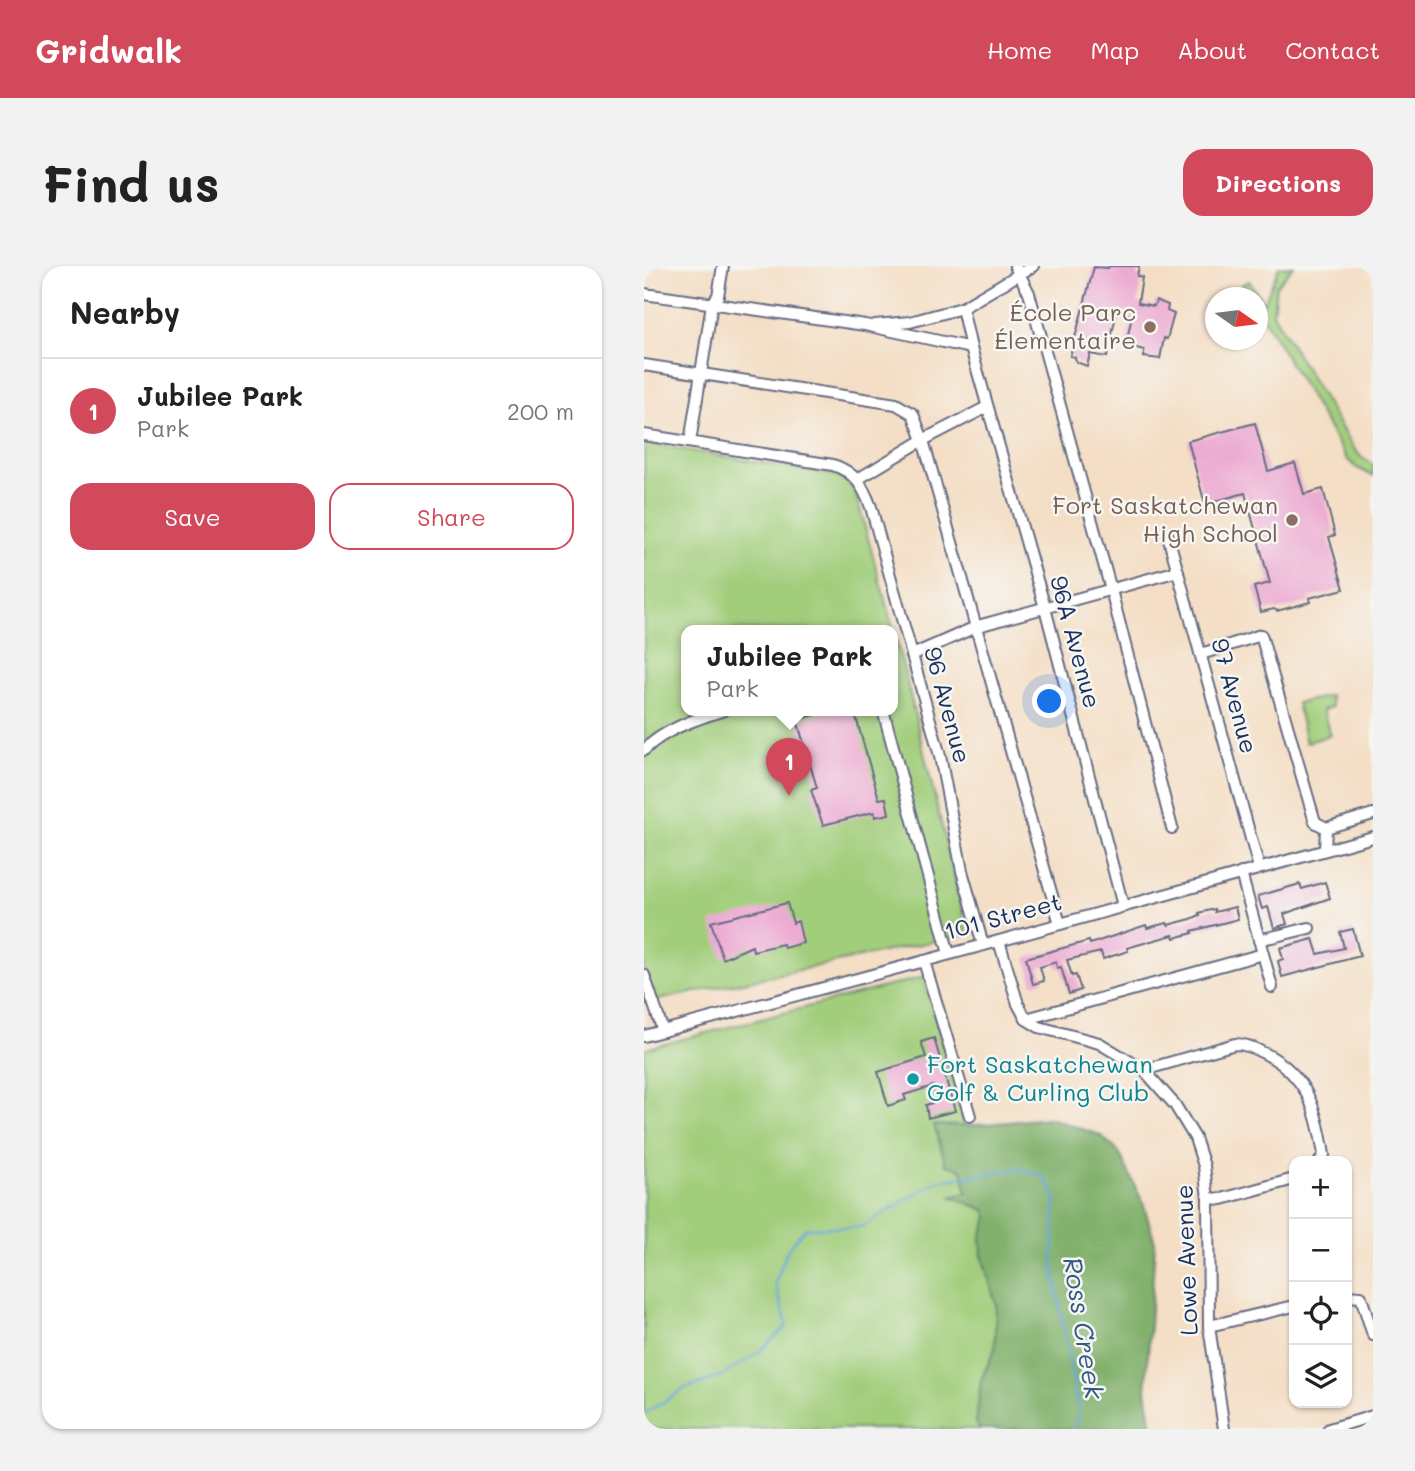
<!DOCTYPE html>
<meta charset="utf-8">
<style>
:root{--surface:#fff;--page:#f2f2f2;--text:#222;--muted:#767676;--line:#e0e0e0;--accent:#d1495b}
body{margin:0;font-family:Mali,sans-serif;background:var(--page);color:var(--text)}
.controls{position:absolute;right:21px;bottom:21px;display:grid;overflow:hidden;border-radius:14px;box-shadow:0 2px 5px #0004}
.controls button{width:63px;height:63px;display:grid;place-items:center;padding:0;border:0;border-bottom:2px solid var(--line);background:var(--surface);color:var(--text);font:35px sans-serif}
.compass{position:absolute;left:561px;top:21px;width:63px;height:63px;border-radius:50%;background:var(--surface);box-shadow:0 2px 5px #0004;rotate:104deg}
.you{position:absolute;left:406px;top:436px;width:24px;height:24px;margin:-18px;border:5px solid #fff;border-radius:50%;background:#1a73e8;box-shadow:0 0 0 10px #1a73e833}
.badge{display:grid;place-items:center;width:46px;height:46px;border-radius:50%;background:var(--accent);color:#fff;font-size:23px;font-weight:700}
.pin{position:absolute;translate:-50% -58px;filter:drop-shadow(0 2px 4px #0008)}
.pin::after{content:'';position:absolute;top:37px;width:24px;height:21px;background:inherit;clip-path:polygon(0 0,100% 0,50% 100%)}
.popup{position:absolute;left:37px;top:359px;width:217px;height:91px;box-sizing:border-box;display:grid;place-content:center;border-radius:14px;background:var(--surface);filter:drop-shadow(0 2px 5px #0005);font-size:23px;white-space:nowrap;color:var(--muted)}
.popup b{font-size:26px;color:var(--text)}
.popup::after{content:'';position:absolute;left:50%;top:100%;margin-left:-14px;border:14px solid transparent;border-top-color:var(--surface)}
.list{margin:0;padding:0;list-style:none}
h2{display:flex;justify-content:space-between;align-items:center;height:91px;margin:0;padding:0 28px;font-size:30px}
h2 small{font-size:23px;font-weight:400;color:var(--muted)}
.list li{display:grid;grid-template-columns:46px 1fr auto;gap:21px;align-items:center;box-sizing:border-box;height:105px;padding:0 28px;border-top:2px solid var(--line)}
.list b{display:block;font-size:26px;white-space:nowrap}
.list p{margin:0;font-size:23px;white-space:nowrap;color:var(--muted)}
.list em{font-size:23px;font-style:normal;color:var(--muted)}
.actions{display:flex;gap:14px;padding:21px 28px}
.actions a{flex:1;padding:16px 0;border:2px solid var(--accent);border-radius:21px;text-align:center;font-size:24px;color:var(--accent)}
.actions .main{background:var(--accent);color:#fff}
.icon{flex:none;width:38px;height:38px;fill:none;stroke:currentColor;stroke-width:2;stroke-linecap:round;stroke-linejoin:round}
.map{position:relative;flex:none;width:729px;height:1163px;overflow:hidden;border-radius:21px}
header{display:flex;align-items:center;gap:42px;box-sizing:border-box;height:98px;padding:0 35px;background:var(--accent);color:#fff}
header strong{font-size:33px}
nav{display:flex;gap:38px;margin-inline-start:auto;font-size:24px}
.intro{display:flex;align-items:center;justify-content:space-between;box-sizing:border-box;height:168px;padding:0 42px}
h1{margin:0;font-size:49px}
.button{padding:18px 32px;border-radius:21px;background:var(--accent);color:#fff;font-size:24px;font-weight:700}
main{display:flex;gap:42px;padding:0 42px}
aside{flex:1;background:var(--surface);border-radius:21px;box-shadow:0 2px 5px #0004}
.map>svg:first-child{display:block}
</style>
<header>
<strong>Gridwalk</strong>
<nav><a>Home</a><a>Map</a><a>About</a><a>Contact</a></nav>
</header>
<div class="intro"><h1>Find us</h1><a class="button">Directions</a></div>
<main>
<aside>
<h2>Nearby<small></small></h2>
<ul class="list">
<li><span class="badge">1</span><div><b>Jubilee Park</b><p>Park</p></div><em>200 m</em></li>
</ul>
<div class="actions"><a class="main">Save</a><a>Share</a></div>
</aside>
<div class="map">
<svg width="729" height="1163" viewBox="0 0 729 1163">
<rect width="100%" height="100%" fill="#f6f6f2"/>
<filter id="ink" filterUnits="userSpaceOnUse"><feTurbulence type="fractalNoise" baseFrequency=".0143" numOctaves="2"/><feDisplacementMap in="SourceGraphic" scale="14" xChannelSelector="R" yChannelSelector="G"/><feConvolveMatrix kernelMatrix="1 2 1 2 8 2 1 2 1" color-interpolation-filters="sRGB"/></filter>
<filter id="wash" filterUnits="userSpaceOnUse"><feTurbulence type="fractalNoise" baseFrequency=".00686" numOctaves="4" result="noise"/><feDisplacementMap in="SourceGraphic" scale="28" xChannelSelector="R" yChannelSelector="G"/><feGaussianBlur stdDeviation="1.57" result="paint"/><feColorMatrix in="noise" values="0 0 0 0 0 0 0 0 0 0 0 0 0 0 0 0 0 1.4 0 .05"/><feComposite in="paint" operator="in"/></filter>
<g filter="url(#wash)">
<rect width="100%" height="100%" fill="#f4dec5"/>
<!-- green -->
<g fill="#a2ce7c" stroke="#5e7e6d" stroke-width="2" fill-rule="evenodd">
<path d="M649,0L632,20L629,48L708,180L717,191L729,199V210L713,202L703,193L614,43V32L606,31L598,18L605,15L620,37L635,1Z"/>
<path d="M0,177L192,209L202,214L211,225L257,392L324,668L0,737ZM42,364H248V444H42Z"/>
<path d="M686,430L688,441L679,444L686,469L662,477L653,437Z"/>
<path d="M280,711L321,860L291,859L318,903L323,927L310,930L341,944L344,952L338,970V989L352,1038L351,1083L337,1114L332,1157L336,1163H0V783Z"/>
</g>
<!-- forest -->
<path fill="#81b16c" stroke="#4e7065" stroke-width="2" d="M405,852L456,869L475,886L499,937L511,976L502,1124L508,1163H336L332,1157L337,1114L351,1083L352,1038L338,989L337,970L344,952L341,944L308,931L323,927L318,903L302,899L290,859L321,860Z"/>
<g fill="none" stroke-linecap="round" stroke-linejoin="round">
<!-- stream -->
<path stroke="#60a1d3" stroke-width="2.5" d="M0,1148L40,1123L78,1110L114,1087L143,1060L131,1017L144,983L161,962L217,961L294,915L377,903L399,910L411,928L409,999L435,1149L429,1163"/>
</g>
<g id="blocks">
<!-- building -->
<g fill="#ecabd2">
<path d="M465,0H495L493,10L498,11L494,37L510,40L512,34L524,39L523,45L530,48L523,73L520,72L516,93L500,91V84L482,79L488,50L473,45L463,91L446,88L443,100L432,96L431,91L426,90L450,1L464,2Z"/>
<path d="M611,157L624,205L651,197L660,228L679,223L691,269L685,271L700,323L665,332L666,336L633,345L630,343L617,346L610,321L626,317L601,227L561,238L544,175Z"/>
<path d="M188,444H210L235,533L242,532L245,548L231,551L230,546L179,559L167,524L173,522L153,454Z"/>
<path d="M681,616L686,632L640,648L643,658L630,662L624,641L618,643L614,630L656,618L658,623Z"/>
<path d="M143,637L149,657L154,655L159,677L140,682L139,678L109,685L108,680L79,693L67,656Z"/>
<path d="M591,641L594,653L548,665L549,667L530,672L529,669L507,675L483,682L484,685L459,693L457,686L423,694L428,710L432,709L437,724L425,728L417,701L413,702L412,696L396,701L400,715L389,718L382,692L445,675L446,678L502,659L503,662L523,657L524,659L547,653L556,649L555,647L571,643V646Z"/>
<path d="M709,663L716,690L638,711L634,695L639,693L636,682L669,673L674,688L700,682L696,666Z"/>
<path d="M290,772L311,845L284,852L282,839L293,835L289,820L260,829L262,834L244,840L234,806L282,791L277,776Z"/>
</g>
</g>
</g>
<g filter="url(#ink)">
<use href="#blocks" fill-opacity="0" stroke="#676c82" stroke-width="2"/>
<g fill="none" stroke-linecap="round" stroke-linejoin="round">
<!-- minor casing -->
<g stroke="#676c82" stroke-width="14">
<g id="minor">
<path d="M371,0L385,27L467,324L528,562"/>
<path d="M0,28L221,59L327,82"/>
<path d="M318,42L327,82L401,342L479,640"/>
<path d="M231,59L266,56L318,42L389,0"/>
<path d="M0,99L252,138L269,148L279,174L416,658"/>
<path d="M0,169L189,199C211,206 219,220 227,241L296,490L318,605L339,679"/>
<path d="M46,176L68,38L74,30L79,0"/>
<path d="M214,213L279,174L343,141"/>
<path d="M524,270L615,602"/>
<path d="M557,388L617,369L671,556L682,562"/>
<path d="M268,389L334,360L534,305"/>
<path d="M239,444L305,688"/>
<path d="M0,484C21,463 52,453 80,444"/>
<path d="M681,584L682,562L729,548"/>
<path d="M597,607L628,721"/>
<path d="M615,674L665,662"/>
<path d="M355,675L374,738L382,753L395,761L455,777L500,804L531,839L551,872L560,900L564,932L565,1060L580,1163"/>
<path d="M280,695L326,850"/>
<path d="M0,709L19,765"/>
<path d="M382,753L619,688"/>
<path d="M0,770L355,675L729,571"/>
<path d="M500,804L591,778C603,778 611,783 622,788C664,810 673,845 680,889L676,895"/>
<path d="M564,932L578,933L650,913"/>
<path d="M703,1030L717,1031L729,1069"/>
<path d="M565,1060L650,1040"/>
<path d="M685,1163L729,1150"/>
</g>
</g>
<!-- minor -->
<use href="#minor" stroke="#fff" stroke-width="10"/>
</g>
</g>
<!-- markers -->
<g fill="#8d6e63" stroke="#f6f6f2" stroke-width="2.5">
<circle cx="506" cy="61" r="7"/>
<circle cx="648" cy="254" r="7"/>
</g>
<circle fill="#0f9aa8" stroke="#f6f6f2" stroke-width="2.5" cx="269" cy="813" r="7"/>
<g text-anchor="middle" stroke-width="5" stroke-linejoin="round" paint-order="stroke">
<!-- education labels -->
<g font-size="24" fill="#785e54" stroke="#f6f6f2" text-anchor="end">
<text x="492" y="55">École Parc<tspan x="492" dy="28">Élementaire</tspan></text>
<text x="634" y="248">Fort Saskatchewan<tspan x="634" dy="28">High School</tspan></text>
</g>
<!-- street labels -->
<g font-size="24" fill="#1b2f5e" stroke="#f6f6f2">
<text transform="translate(431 376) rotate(75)" y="8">96A Avenue</text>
<text transform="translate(590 430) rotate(75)" y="8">97 Avenue</text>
<text transform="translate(303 439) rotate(75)" y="8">96 Avenue</text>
<text transform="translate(359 651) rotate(-15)" y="8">101 Street</text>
<text transform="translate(543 994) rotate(-92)" y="8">Lowe Avenue</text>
</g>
<!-- culture labels -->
<g font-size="24" fill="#0d838f" stroke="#f6f6f2" text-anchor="start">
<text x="283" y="807">Fort Saskatchewan<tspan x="283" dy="28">Golf &amp; Curling Club</tspan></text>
</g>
<!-- water labels -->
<g font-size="26" font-style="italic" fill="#335787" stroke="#f6f6f2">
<text transform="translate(439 1062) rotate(81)" y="9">Ross Creek</text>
</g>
</g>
</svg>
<div class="controls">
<button>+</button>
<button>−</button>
<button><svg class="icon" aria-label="locate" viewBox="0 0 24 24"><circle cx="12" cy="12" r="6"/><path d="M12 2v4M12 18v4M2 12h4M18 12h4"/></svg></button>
<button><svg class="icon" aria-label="layers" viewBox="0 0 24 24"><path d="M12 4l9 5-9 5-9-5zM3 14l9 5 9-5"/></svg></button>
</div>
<svg class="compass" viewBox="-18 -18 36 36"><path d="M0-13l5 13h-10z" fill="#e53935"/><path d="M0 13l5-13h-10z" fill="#767676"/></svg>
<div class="you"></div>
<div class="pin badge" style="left:145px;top:530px">1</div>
<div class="popup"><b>Jubilee Park</b>Park</div>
</div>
</main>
